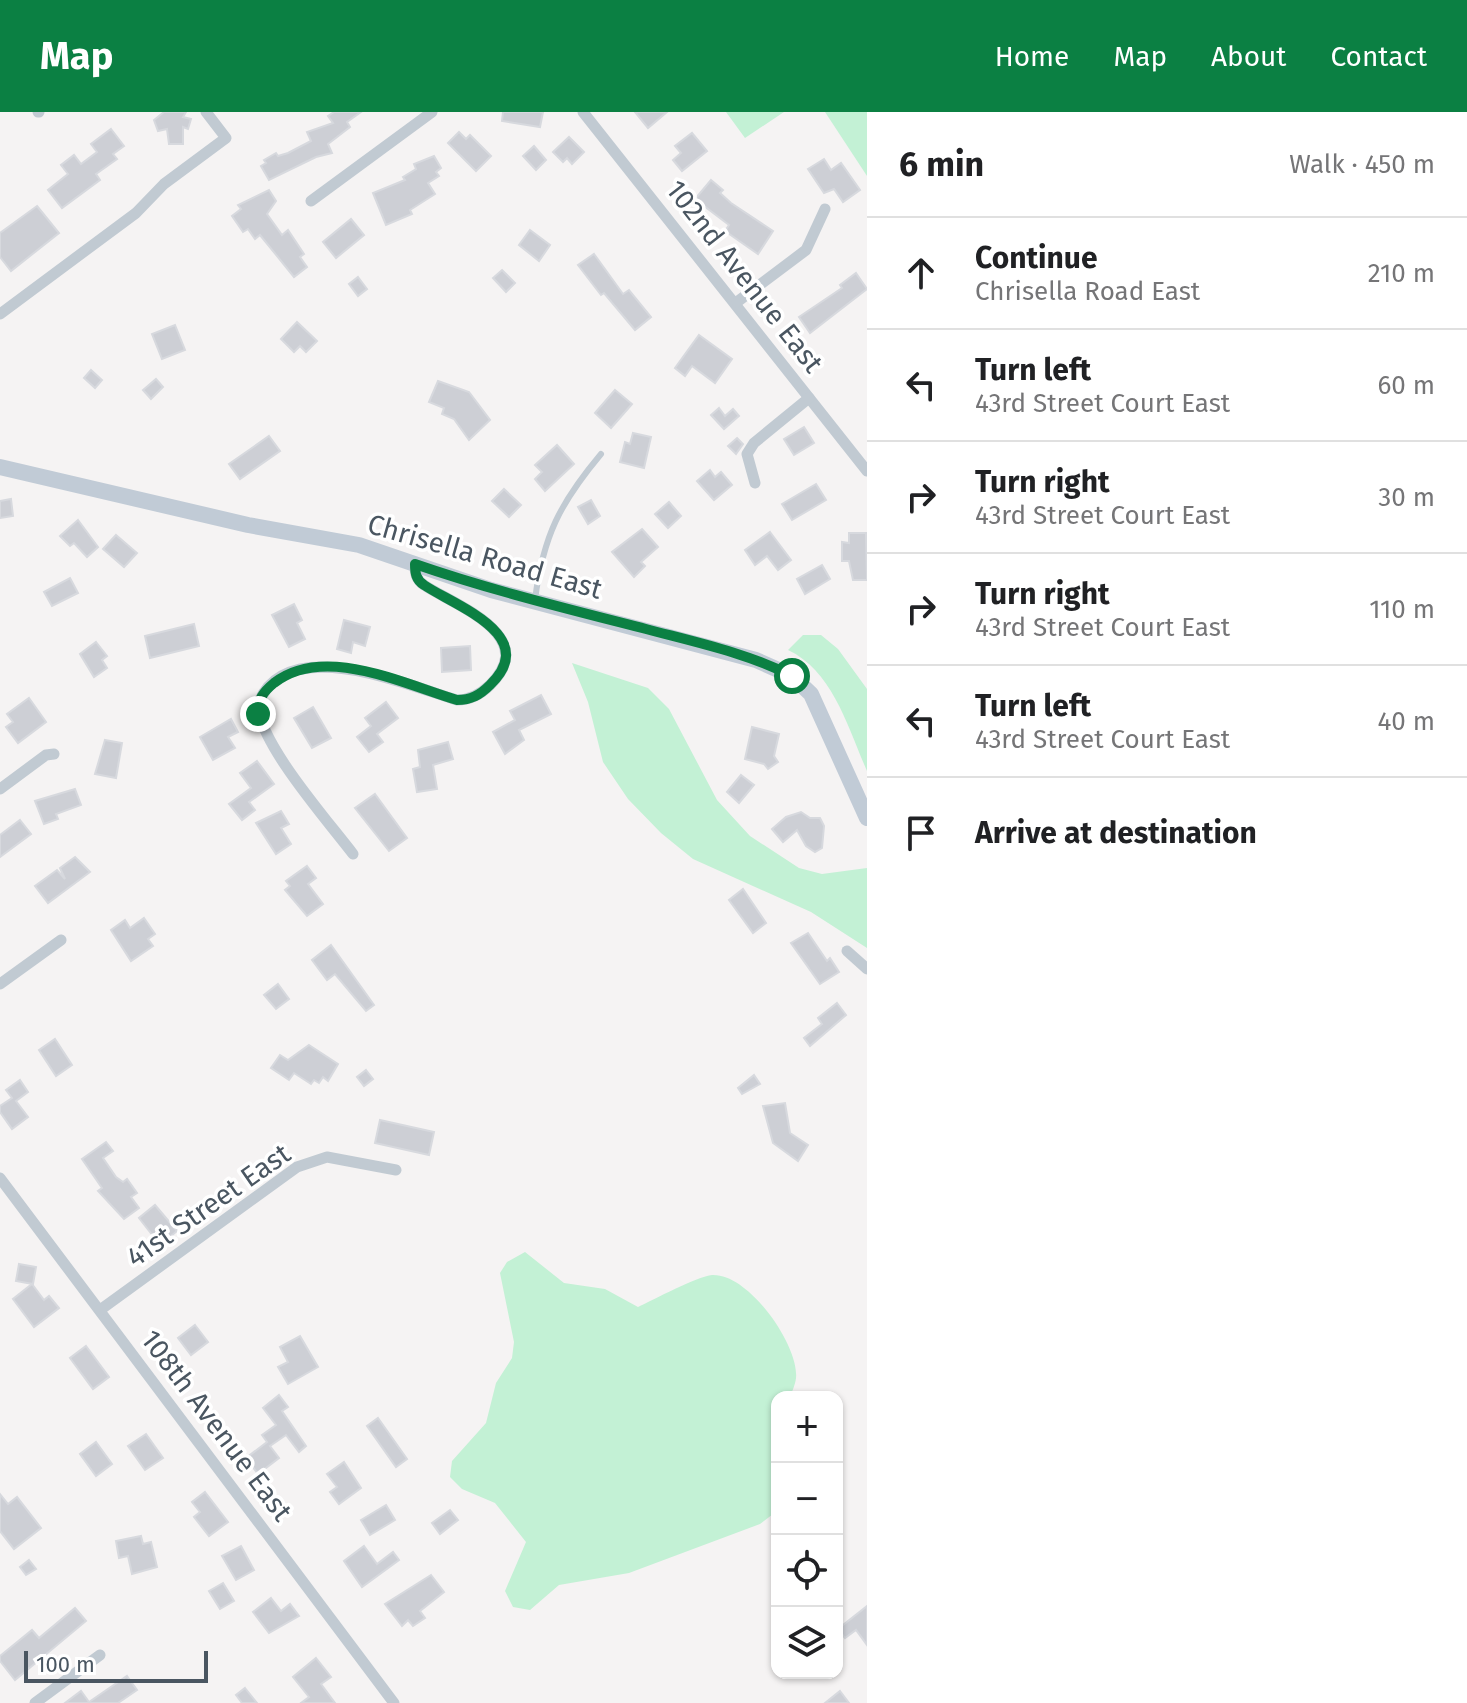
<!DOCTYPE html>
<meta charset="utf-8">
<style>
:root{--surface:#fff;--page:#f2f2f2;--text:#202124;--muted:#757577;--line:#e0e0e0;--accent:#0b8043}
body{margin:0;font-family:"Fira Sans",sans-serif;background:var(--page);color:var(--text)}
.controls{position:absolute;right:24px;bottom:24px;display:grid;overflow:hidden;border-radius:16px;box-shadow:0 2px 6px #0004}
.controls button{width:72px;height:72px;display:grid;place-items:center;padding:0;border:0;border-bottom:2px solid var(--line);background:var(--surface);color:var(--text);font:40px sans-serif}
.scale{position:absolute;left:24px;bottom:20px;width:184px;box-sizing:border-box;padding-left:8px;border:4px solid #4a5661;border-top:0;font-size:22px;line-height:28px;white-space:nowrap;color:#4a5661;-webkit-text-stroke:6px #fff;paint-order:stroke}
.stop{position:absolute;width:24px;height:24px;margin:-18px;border:6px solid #0b8043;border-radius:50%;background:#fff}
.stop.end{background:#0b8043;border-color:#fff;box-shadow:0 2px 8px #0008}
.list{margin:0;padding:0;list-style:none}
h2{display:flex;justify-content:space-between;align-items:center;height:104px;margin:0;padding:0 32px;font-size:34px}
h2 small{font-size:26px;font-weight:400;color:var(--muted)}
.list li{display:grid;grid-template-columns:52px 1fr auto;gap:24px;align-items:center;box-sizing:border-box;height:112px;padding:0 32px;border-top:2px solid var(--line)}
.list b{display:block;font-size:30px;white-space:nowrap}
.list p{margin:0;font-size:26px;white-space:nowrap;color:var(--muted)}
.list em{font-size:26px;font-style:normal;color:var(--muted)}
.icon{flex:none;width:44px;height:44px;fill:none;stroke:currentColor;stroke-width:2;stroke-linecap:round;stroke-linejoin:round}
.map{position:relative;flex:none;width:867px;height:1591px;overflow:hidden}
header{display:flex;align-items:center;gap:48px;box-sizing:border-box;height:112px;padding:0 40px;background:var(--accent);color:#fff}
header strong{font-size:38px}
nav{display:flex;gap:44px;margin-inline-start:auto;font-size:28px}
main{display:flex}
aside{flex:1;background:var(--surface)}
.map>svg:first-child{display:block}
</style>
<header>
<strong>Map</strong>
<nav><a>Home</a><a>Map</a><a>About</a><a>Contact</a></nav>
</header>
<main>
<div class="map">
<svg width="867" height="1591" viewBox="0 0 867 1591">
<rect width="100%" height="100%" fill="#f5f3f3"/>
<!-- green -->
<g fill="#c3f1d5">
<path d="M726,0H784L745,26Z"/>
<path d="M825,0H867V64Z"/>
<path d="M803,523H821L838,537L867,577V659C848,616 833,559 788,538Z"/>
<path d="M572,551L648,576L669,597L717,688L750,724L799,756L822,762L867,756V836L811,800L693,747L661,721L628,687L603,650L588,590Z"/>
<path d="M525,1140L564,1171L605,1177L638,1195C653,1188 698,1164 712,1163C748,1161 795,1229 796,1261C797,1269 793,1277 790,1285H777V1399L760,1412L629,1461L559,1473L530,1498L513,1495L505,1479L526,1430L495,1391L462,1377L450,1365L452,1349L486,1311L496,1271L512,1246L514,1230L500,1161L507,1150Z"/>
</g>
<!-- building -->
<g fill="#cdcfd5" stroke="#d7d9de" stroke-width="2">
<path d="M164,0H186L183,5L191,7L188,17L183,15V32H169L167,17L158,19L154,8Z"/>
<path d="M334,0H361L347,10L350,15L328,32L332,41L316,45L269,68L261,54L266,51L264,48L276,41L278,44L288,41L311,29L307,20L333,11L328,4Z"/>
<path d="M503,0H543L540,15L502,9Z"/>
<path d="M635,0H667L648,16Z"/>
<path d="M111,17L124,34L113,42L117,47L96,62L100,68L62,96L48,78L68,62L61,53L74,43L81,52L97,40L91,32Z"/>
<path d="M459,20L466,27L470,23L491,44L476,59L448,31Z"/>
<path d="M692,21L707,39L682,59L673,48L681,41L675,34Z"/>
<path d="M569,25L584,40L572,52L567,46L563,50L553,40Z"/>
<path d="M534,34L546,48L536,58L523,44Z"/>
<path d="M434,44L441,56L436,60L439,64L428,71L435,82L410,98L412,102L386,113L373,81L405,68L403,65L416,57L414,52Z"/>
<path d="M824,47L831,58L841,51L860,78L843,90L834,77L824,81L808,57Z"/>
<path d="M711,68L723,78L720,81L731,91L773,119L758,142L725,119L729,113L695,87Z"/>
<path d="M269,78L276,89L267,102L282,123L288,118L304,142L300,145L307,155L294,165L260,123L255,127L248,117L243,120L232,104L241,97L238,93Z"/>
<path d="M37,94L59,121L11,159L0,145V121Z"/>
<path d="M351,107L364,123L336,146L323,130Z"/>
<path d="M530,118L550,133L539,149L519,133Z"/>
<path d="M594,142L623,182L629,178L651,205L635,218L604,181L601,183L578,153Z"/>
<path d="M502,158L515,171L506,180L493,166Z"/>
<path d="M856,161L867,177L810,221L799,205L842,176L840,173Z"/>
<path d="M358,165L367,177L358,184L349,172Z"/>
<path d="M297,210L317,229L306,240L300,234L294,240L281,227Z"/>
<path d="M175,213L185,238L162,247L152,222Z"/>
<path d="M699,223L732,247L715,271L692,254L685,264L675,256Z"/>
<path d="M91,258L102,268L95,276L84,266Z"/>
<path d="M156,267L163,275L151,287L143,278Z"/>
<path d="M438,269L469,280L490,308L469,328L454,307L442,302L444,296L429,290Z"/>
<path d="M615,278L632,292L611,316L595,301Z"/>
<path d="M719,296L725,304L733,297L739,304L724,317L711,303Z"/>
<path d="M804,315L814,331L794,343L784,327Z"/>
<path d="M633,321L651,325L644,356L620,350L625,330L630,332Z"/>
<path d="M269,324L280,339L240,367L229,352Z"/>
<path d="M737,326L743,332L736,342L728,334Z"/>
<path d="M557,333L574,352L545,379L535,367L542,360L535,353Z"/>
<path d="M710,358L715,365L721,360L732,373L714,388L697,369Z"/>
<path d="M816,372L826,388L792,408L782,392Z"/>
<path d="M504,377L521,393L509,405L492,389Z"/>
<path d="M11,387L13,404L0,406V389Z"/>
<path d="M591,388L600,404L588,412L578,395Z"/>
<path d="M669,390L681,404L668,416L655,402Z"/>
<path d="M78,408L98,435L87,445L74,431L70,434L60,424Z"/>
<path d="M642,417L658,435L641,450L645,454L634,465L612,440Z"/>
<path d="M770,420L791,448L778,458L767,444L755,453L745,438Z"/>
<path d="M849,421H866L867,468H853L849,449H842V430L849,431Z"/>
<path d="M116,423L137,441L124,455L103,437Z"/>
<path d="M822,453L830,467L805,482L797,467Z"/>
<path d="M70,466L78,481L52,494L44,480Z"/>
<path d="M294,492L302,508L297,511L305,527L289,535L272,503Z"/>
<path d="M344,508L370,515L365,534L353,530L351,541L337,537Z"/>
<path d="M194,512L199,534L150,546L145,524Z"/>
<path d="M96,530L107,544L102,548L107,556L94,565L80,542Z"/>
<path d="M470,534L471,558L442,560L441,536Z"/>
<path d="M541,583L551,602L519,618L524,628L505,642L493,620L515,608L510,599Z"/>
<path d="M29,586L46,610L18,631L6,615L13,610L7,602Z"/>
<path d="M386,590L398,606L377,622L383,630L369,640L357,625L371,614L365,606Z"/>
<path d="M313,595L331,626L312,636L294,606Z"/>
<path d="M231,607L238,620L228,625L235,636L213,648L200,625Z"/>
<path d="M752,615L779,622L774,644L778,650L768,657L764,652L745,647Z"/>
<path d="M105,628L122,631L116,666L95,662Z"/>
<path d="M448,630L453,647L433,653L437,677L417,680L413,657L420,655L418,638Z"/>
<path d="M257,649L274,672L249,690L255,698L242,708L229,692L251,676L240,661Z"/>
<path d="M741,663L754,673L739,691L727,680Z"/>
<path d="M75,677L81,693L56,702L58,707L44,712L35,689Z"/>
<path d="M375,682L407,726L389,739L355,696Z"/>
<path d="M281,699L289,712L281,716L291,732L276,742L256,711Z"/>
<path d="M801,700L810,706H820L824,714L822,736L815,740L806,734L797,718L783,730L772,717L786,705Z"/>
<path d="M20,708L31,722L0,745V723Z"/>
<path d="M75,745L90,760L48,791L35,774L57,758L65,767L60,756Z"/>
<path d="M307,754L316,766L308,772L323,792L307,804L285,778L290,774L286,769Z"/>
<path d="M743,777L766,811L753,821L729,788Z"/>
<path d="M144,806L155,822L148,827L153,834L131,849L111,818L125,808L130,816Z"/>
<path d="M808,821L827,849L830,846L839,860L820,872L791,831Z"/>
<path d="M331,833L374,893L366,899L335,862L327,868L312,848Z"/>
<path d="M278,872L289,887L276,897L264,883Z"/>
<path d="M837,891L846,903L810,934L804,926L822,912L818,906Z"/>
<path d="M55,927L72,953L56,964L39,938Z"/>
<path d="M309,933L338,952L328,969L323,965L319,971L314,968L311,972L294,961L289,968L271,956L280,943L288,948Z"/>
<path d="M366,958L373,967L364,974L357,965Z"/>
<path d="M754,963L760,972L742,982L738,976Z"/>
<path d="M20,968L28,980L16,989L28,1005L12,1017L0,1000V994L12,986L6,978Z"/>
<path d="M785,991L790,1021L808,1033L798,1049L773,1031L763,994Z"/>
<path d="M380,1008L434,1020L429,1043L375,1031Z"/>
<path d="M106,1030L113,1039L103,1046L116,1065L123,1070L127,1067L137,1081L131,1085L139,1096L124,1107L98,1079L102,1076L82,1047Z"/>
<path d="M155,1093L177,1119L164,1130L158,1122L154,1125L139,1106Z"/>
<path d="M19,1152L36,1155L33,1172L16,1169Z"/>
<path d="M32,1172L44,1188L49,1184L59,1196L34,1215L13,1187Z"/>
<path d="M195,1213L208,1230L191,1243L178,1226Z"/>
<path d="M300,1224L318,1255L288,1272L278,1255L288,1250L280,1235Z"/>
<path d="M86,1234L109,1265L93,1277L70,1246Z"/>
<path d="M279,1283L288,1295L282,1299L306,1334L299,1340L286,1323L270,1334L279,1346L258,1362L246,1346L267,1330L262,1323L276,1313L263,1296Z"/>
<path d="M378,1306L407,1347L396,1355L367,1314Z"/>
<path d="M146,1322L163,1346L145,1358L128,1334Z"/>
<path d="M96,1330L112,1352L96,1364L80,1342Z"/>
<path d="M344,1350L361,1376L339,1392L330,1380L337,1375L327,1362Z"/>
<path d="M205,1380L228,1410L209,1424L194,1405L200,1400L192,1390Z"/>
<path d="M0,1382L8,1392L17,1385L41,1416L14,1437L0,1419Z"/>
<path d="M386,1393L395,1408L370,1423L361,1408Z"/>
<path d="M450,1398L458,1408L440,1422L432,1411Z"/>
<path d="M141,1424L143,1432L151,1430L157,1455L132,1462L128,1444L119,1446L116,1429Z"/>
<path d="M241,1434L254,1458L236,1468L222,1444Z"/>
<path d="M364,1434L377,1452L393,1440L399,1448L362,1475L344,1449Z"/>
<path d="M29,1448L36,1457L26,1463L20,1455Z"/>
<path d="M431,1463L444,1480L420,1499L425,1506L413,1514L408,1508L402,1514L385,1492Z"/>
<path d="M223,1471L234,1489L220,1497L209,1479Z"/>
<path d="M271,1486L281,1499L290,1492L299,1504L269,1521L253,1500Z"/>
<path d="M867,1494V1533L856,1518L845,1526L838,1517Z"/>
<path d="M75,1496L86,1509L15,1568L0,1549V1544L32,1518L39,1526Z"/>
<path d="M316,1546L331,1565L321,1572L335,1591H301L309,1585L293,1565Z"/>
<path d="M127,1564L137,1578L118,1591H65L81,1579L89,1590Z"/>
<path d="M245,1576L257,1591H242L236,1583Z"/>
<path d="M840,1579L849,1591H825Z"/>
</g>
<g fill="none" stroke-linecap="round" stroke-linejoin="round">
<!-- lane -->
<path stroke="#c1cad2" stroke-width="6" d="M535,488C543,424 560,391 601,342"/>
<!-- street -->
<g stroke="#c1cad2" stroke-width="11">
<path d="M38,0H39"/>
<path d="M583,0L867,359"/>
<path d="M311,89L432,0"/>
<path d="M737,190L806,138L825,97"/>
<path d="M0,202L136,101L164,72L226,26L206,0"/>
<path d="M755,371L747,342L754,331L809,286"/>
<path d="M0,677L46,643L54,642"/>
<path d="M353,742C328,709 258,630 258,592C286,520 406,573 457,588C470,588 480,583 490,573C541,523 454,493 424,473C416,468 415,461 415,452"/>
<path d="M847,839L867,857"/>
<path d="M0,872L61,828"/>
<path d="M0,1066L394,1591"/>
<path d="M100,1198L297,1055L327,1045L396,1058"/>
<path d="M35,1591L100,1543"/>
</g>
<!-- secondary -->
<path stroke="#c1cbd6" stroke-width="16" d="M0,355L248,413L359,433L491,478L756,548L792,564L811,582L867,706"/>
</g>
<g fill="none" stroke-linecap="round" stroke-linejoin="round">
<!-- route -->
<path stroke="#0b8043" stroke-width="10" d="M258,602C258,587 263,580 274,571C324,532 403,572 457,588C471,588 480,583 490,573C542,523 453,493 424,473C416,468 415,461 415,452C490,478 568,497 646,517C695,530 747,541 792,564"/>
</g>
<g text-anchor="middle" stroke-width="7" stroke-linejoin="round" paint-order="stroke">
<!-- street labels -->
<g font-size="28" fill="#4a5661" stroke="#fff">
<text transform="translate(745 164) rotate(52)" y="10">102nd Avenue East</text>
<text transform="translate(485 444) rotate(16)" y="10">Chrisella Road East</text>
<text transform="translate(208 1093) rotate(-35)" y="10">41st Street East</text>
<text transform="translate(217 1313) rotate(53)" y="10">108th Avenue East</text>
</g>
</g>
</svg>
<div class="controls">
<button>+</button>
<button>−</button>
<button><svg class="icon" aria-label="locate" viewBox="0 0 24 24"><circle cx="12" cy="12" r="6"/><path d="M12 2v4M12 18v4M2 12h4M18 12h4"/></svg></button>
<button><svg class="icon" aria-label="layers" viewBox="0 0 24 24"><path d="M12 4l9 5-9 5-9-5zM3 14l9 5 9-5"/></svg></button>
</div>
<div class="scale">100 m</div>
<div class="stop" style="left:792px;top:564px"></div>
<div class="stop end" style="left:258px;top:602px"></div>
</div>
<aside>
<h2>6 min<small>Walk · 450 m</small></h2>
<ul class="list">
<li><svg class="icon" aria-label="ahead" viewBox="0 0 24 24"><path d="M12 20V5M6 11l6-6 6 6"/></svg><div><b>Continue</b><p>Chrisella Road East</p></div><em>210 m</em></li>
<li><svg class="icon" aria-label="left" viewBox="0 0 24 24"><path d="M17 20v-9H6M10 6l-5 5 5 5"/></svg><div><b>Turn left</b><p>43rd Street Court East</p></div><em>60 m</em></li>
<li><svg class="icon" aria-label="right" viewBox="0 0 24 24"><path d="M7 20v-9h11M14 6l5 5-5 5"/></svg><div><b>Turn right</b><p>43rd Street Court East</p></div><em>30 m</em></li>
<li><svg class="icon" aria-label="right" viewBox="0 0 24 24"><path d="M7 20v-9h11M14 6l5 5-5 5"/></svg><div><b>Turn right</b><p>43rd Street Court East</p></div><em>110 m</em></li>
<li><svg class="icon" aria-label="left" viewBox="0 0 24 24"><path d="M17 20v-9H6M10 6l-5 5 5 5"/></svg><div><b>Turn left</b><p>43rd Street Court East</p></div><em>40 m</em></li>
<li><svg class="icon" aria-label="arrive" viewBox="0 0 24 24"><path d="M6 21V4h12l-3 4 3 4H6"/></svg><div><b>Arrive at destination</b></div></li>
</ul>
</aside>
</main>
